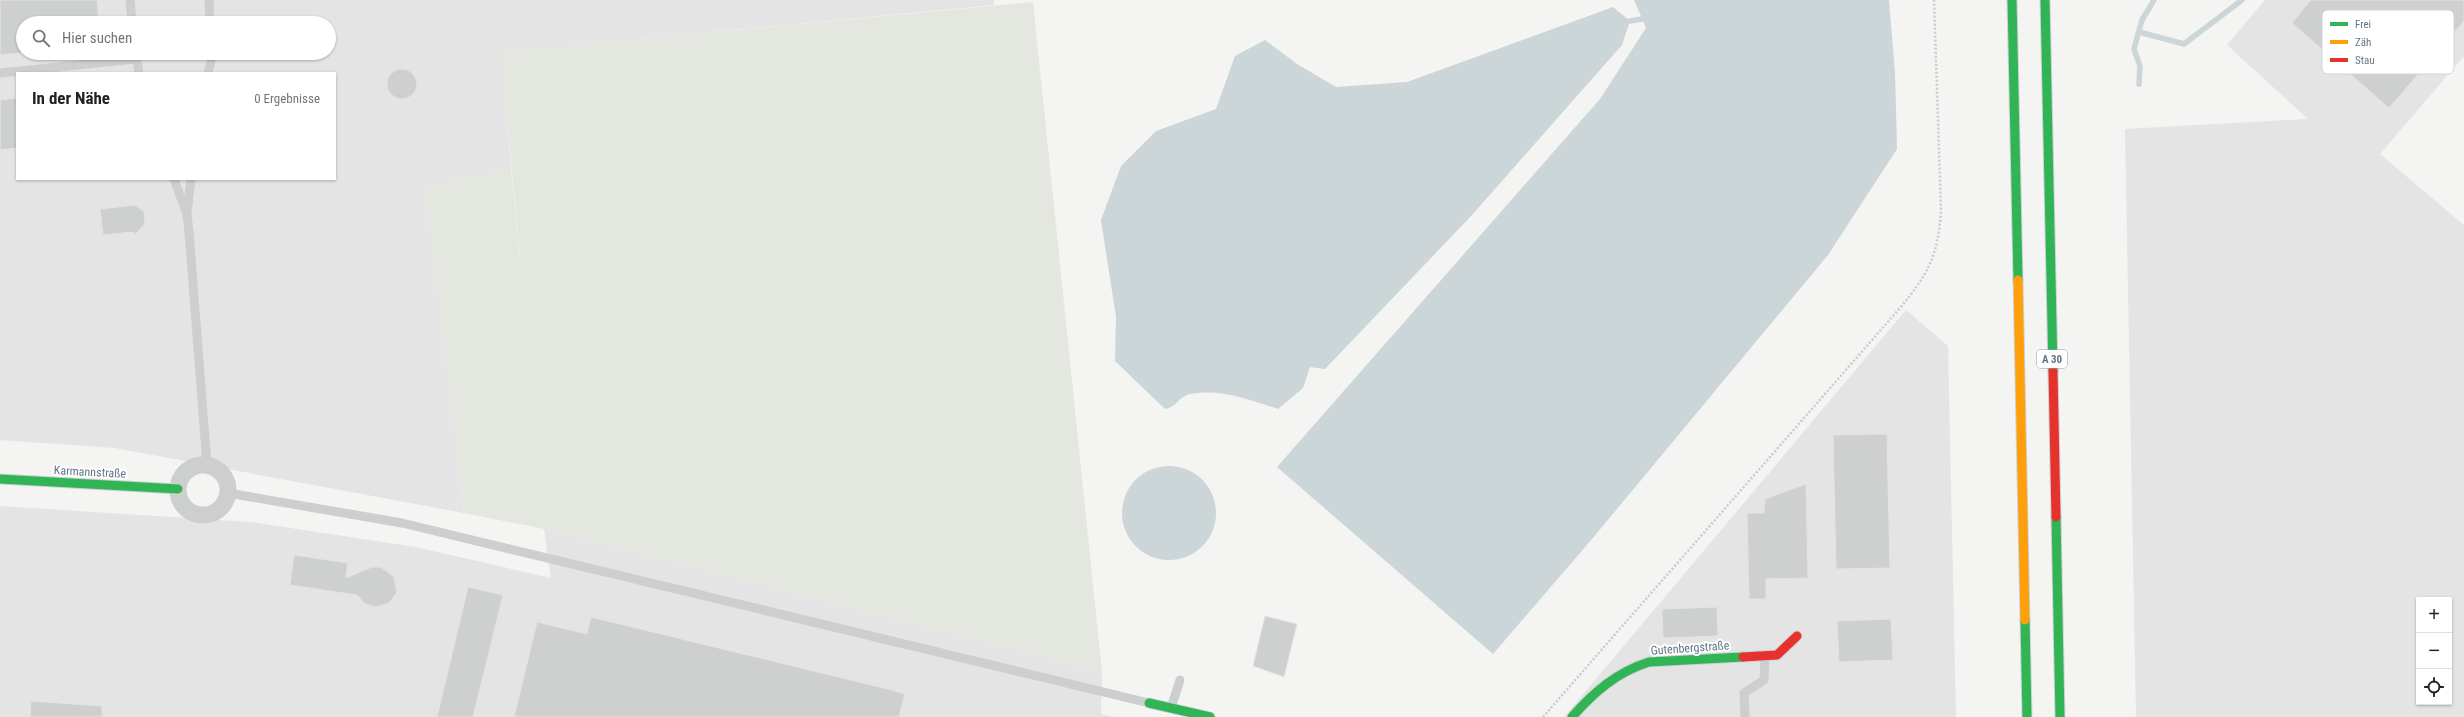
<!DOCTYPE html>
<html lang="de">
<meta charset="utf-8">
<style>
:root{--surface:#fff;--page:#f6f6f6;--text:#202124;--muted:#757577;--line:#e0e0e0}
body{margin:0;font-family:"Roboto Condensed",sans-serif;background:var(--page);color:var(--text)}
.controls{position:absolute;right:12px;bottom:12px;display:grid;overflow:hidden;border-radius:0px;box-shadow:0 1px 3px #0004}
.controls button{width:36px;height:36px;display:grid;place-items:center;padding:0;border:0;border-bottom:1px solid var(--line);background:var(--surface);color:var(--text);font:20px sans-serif}
.list{margin:0;padding:0;list-style:none}
h2{display:flex;justify-content:space-between;align-items:center;height:52px;margin:0;padding:0 16px;font-size:17px}
h2 small{font-size:13px;font-weight:400;color:var(--muted)}
.icon{flex:none;width:22px;height:22px;fill:none;stroke:currentColor;stroke-width:2;stroke-linecap:round;stroke-linejoin:round}
.map{position:relative;flex:none;width:2464px;height:717px;overflow:hidden}
.search{position:absolute;background:var(--surface);box-shadow:0 1px 3px #0004;left:16px;top:16px;width:320px;height:44px;display:flex;align-items:center;gap:10px;box-sizing:border-box;padding:0 14px;border-radius:22px;color:var(--muted);font-size:15px}
.panel{position:absolute;background:var(--surface);box-shadow:0 1px 3px #0004;left:16px;top:72px;width:320px;height:108px;border-radius:0px}
.map>svg:first-child{display:block}
</style>
<div class="map">
<svg width="2464" height="717" viewBox="0 0 2464 717">
<rect width="100%" height="100%" fill="#f4f4f2"/>
<!-- built -->
<g fill="#e3e4e3" fill-rule="evenodd">
<path d="M0,0H994V5L502,52L511,167L426,193L464,513L115,448L0,440ZM23,23H329V53H23ZM17,73H335V179H17Z"/>
<path d="M2265,0H2464V56L2380,154L2464,225V717H2136L2125,129L2308,119L2227,45ZM2419,600H2449V702H2419Z"/>
<path d="M1906,310L1948,346L1956,717H1564Z"/>
<path d="M0,506L250,522L416,547L551,578L544,529L1102,672L1101,714L1114,717H0Z"/>
</g>
<!-- green -->
<path fill="#e4e7e0" d="M1033,2L1102,672L544,529L464,513L425,185L511,167L525,311L501,52Z"/>
<!-- water -->
<g fill="#ccd5d7">
<path d="M1634,0H1889L1895,74L1897,149L1828,255L1592,539L1493,654L1277,467L1600,99L1646,28Z"/>
<path d="M1613,7L1630,21L1622,45L1472,215L1325,369L1310,367L1303,388L1278,409C1251,400 1220,388 1190,394C1179,396 1177,407 1165,409L1115,361L1116,317L1101,220L1121,166L1156,131L1216,109L1235,56L1265,40L1297,64L1336,87L1407,82Z"/>
<circle cx="1169" cy="513" r="47"/>
</g>
<g fill="none" stroke-linecap="round" stroke-linejoin="round">
<!-- stream -->
<g stroke="#ccd5d7" stroke-width="5.5">
<path d="M1630,21L1648,18"/>
<path d="M2139,32L2184,44L2242,0"/>
<path d="M2139,84L2140,66L2134,49L2142,20L2154,0"/>
</g>
</g>
<!-- building -->
<g fill="#ced0d0" stroke="#e3e3e2">
<path d="M0,0H97L99,23H23V53L0,55Z"/>
<path d="M2311,0H2464V21L2389,108L2292,23Z"/>
<circle cx="402" cy="84" r="15"/>
<path d="M17,98V148L0,150V100Z"/>
<path d="M136,205L144,212L145,223L136,234L133,232L103,235L100,209Z"/>
<path d="M1887,434L1890,568L1836,569L1833,435Z"/>
<path d="M1806,484L1808,578L1766,579V599H1749L1747,513H1764L1765,499Z"/>
<path d="M294,555L348,563L346,578L372,567H381L394,577L397,592L389,603L376,607L365,604L357,595L290,585Z"/>
<path d="M468,587L503,595L473,717H437Z"/>
<path d="M1717,607L1718,636L1663,638L1662,609Z"/>
<path d="M1265,616L1297,624L1284,677L1253,666Z"/>
<path d="M591,617L892,690L905,694L899,717H514L537,622L587,634Z"/>
<path d="M1891,619L1893,660L1839,662L1837,621Z"/>
<path d="M31,701L102,706V717H30Z"/>
</g>
<g fill="none" stroke-linecap="round" stroke-linejoin="round">
<!-- fast casing -->
<g stroke="#cfd1d2" stroke-width="11">
<g id="fast">
<path d="M2012,0L2018,280"/>
<path d="M2045,0L2053,371"/>
<path d="M0,479L178,489"/>
<path d="M2056,517L2060,717"/>
<path d="M2025,620L2027,717"/>
<path d="M1149,703L1210,717"/>
<path d="M1572,717C1594,692 1617,672 1649,662L1743,657"/>
</g>
</g>
<!-- slow casing -->
<g stroke="#cfd1d2" stroke-width="11">
<path id="slow" d="M2018,280L2025,620"/>
</g>
<!-- jam casing -->
<g stroke="#cfd1d2" stroke-width="11">
<g id="jam">
<path d="M2053,371L2056,517"/>
<path d="M1743,657L1777,655L1797,636"/>
</g>
</g>
<!-- path -->
<path stroke="#cacbcc" stroke-width="2.5" stroke-dasharray="2 2" stroke-linecap="butt" d="M1543,717L1900,308C1928,274 1938,256 1941,211L1934,0"/>
<!-- lane -->
<g stroke="#cdcfcf" stroke-width="9">
<path d="M130,0L132,23"/>
<path d="M209,0L210,23"/>
<path d="M136,54L139,73"/>
<path d="M0,73L136,59"/>
<path d="M208,73L213,53"/>
<path d="M174,179L187,214L189,232L207,465"/>
<path d="M187,212L191,179"/>
<path d="M228,493L402,523L1149,703"/>
<path d="M1171,708L1180,680"/>
<path d="M1745,717L1744,693L1764,680L1765,656"/>
</g>
<!-- street -->
<circle stroke="#cdcfcf" stroke-width="17" cx="203" cy="490" r="25"/>
<!-- fast -->
<use href="#fast" stroke="#30b455" stroke-width="9"/>
<!-- slow -->
<use href="#slow" stroke="#ff9f0a" stroke-width="9"/>
<!-- jam -->
<use href="#jam" stroke="#e5322d" stroke-width="9"/>
</g>
<g text-anchor="middle" stroke-width="4" stroke-linejoin="round" paint-order="stroke">
<!-- shield labels -->
<rect fill="#fff" stroke="#909faa" stroke-width="1" x="2037" y="350" width="30" height="18" rx="3"/>
<g font-size="11" font-weight="bold" fill="#617685">
<text x="2052" y="363">A 30</text>
</g>
<!-- street labels -->
<g font-size="12" fill="#617685" stroke="#fff">
<text transform="translate(90 472) rotate(3)" y="4">Karmannstraße</text>
<text transform="translate(1690 648) rotate(-4)" y="4">Gutenbergstraße</text>
</g>
</g>
<!-- legend -->
<rect x="2322" y="10" width="132" height="64" rx="6" fill="#fff" stroke="#d0d6da" stroke-width="1"/>
<rect x="2330" y="22" width="18" height="4" fill="#30b455"/>
<rect x="2330" y="40" width="18" height="4" fill="#ff9f0a"/>
<rect x="2330" y="58" width="18" height="4" fill="#e5322d"/>
<g font-size="11" fill="#617685">
<text x="2355" y="28">Frei</text>
<text x="2355" y="46">Zäh</text>
<text x="2355" y="64">Stau</text>
</g>
</svg>
<div class="controls">
<button>+</button>
<button>−</button>
<button><svg class="icon" aria-label="locate" viewBox="0 0 24 24"><circle cx="12" cy="12" r="6"/><path d="M12 2v4M12 18v4M2 12h4M18 12h4"/></svg></button>
</div>
<div class="search"><svg class="icon" aria-label="search" viewBox="0 0 24 24"><circle cx="10" cy="10" r="6"/><path d="M15 15l6 6"/></svg>Hier suchen</div>
<section class="panel">
<h2>In der Nähe<small>0 Ergebnisse</small></h2>
<ul class="list">
</ul>
</section>
</div>
